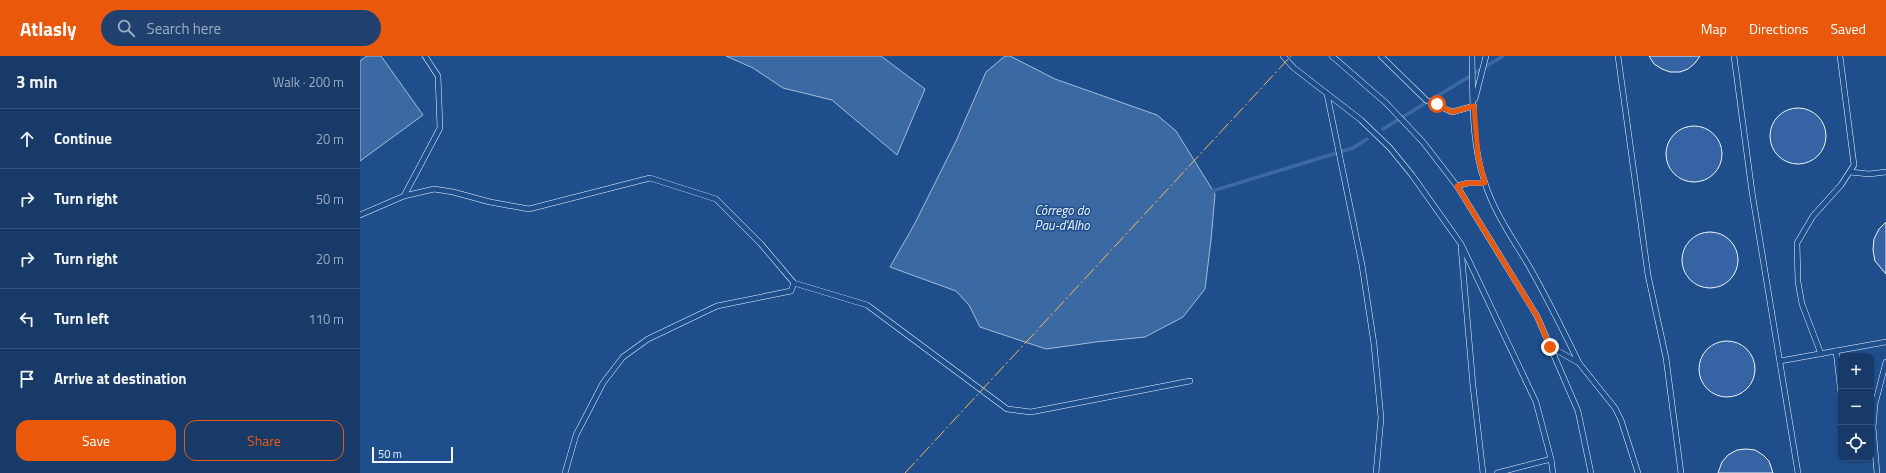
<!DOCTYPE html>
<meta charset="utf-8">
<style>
:root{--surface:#173a69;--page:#20416f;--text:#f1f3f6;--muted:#9eadc0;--line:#36547d;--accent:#ea580c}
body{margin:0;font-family:"Titillium Web",sans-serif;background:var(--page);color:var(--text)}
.controls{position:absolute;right:12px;bottom:12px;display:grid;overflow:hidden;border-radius:8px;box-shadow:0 1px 3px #0004}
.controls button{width:36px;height:36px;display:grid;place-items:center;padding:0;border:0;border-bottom:1px solid var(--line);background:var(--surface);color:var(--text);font:20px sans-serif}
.scale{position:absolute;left:12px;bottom:10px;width:81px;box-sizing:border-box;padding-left:4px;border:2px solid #f2f6ff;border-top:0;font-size:11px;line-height:14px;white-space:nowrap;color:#f2f6ff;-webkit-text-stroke:3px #1f4e8c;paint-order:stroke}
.stop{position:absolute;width:12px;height:12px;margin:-9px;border:3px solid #ea580c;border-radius:50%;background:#fff}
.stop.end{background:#ea580c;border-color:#fff;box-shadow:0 1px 4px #0008}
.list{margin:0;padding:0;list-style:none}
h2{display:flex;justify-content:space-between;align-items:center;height:52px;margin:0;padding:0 16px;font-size:17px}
h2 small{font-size:13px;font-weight:400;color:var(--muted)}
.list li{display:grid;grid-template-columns:26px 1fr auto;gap:12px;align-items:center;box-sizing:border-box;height:60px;padding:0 16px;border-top:1px solid var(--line)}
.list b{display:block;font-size:15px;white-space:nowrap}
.list em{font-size:13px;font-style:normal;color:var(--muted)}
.actions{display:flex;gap:8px;padding:12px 16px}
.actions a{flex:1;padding:9px 0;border:1px solid var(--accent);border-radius:12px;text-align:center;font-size:14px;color:var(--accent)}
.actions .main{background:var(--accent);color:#fff}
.icon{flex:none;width:22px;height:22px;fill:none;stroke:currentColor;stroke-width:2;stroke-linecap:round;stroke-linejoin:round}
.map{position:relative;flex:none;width:1526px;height:417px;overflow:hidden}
header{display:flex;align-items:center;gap:24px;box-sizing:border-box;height:56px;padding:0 20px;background:var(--accent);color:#fff}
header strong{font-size:19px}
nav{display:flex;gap:22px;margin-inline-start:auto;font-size:14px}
.search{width:280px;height:36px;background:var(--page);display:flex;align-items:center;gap:10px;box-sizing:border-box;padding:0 14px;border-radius:22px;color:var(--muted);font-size:15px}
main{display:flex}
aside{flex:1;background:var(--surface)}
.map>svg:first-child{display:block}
</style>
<header>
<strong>Atlasly</strong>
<div class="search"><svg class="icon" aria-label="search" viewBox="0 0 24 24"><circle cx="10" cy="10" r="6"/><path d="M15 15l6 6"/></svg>Search here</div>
<nav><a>Map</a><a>Directions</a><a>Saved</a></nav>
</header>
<main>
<aside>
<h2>3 min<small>Walk · 200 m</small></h2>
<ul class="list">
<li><svg class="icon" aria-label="ahead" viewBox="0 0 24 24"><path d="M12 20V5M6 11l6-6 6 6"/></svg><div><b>Continue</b></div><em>20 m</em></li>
<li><svg class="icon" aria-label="right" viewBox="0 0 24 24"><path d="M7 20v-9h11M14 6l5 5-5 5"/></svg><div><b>Turn right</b></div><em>50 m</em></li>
<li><svg class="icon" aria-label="right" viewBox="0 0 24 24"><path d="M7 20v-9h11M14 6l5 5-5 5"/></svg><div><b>Turn right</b></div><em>20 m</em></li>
<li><svg class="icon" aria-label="left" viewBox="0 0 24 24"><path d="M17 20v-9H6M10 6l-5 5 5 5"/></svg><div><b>Turn left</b></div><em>110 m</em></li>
<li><svg class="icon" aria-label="arrive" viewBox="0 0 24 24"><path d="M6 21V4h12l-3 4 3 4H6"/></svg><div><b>Arrive at destination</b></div></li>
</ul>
<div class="actions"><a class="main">Save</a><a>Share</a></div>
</aside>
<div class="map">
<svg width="1526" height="417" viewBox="0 0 1526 417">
<rect width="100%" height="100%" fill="#1f4e8c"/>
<!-- water -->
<g fill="#3b69a3" stroke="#a8bbd7">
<path d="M7,0H21L63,59L0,105V5Z"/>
<path d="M366,0H521L565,33L537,99L472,44L423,32L393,12Z"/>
<path d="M645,0H650L695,23L797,59L816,75L855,138L851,184L845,233L823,261L785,281L736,286L686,293L620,271L609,249L596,235L530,211L554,169L596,85L626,16Z"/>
</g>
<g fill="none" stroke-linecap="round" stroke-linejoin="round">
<!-- stream -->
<g stroke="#3b69a3" stroke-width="3.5">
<path d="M1023,73L1143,0"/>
<path d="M849,136L993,92L1007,83"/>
</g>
</g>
<!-- building -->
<g fill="#3563a3" stroke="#f2f6ff">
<path d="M1289,0H1340L1335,7L1328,13L1320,16H1310L1302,13L1294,8Z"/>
<circle cx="1438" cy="80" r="28"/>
<circle cx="1334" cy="98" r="28"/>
<path d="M1526,166V218L1515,205L1513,194L1514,183L1519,173Z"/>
<circle cx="1350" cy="204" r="28"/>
<circle cx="1367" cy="313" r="28"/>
<path d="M1386,393L1395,394L1403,399L1409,405L1413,417H1358L1362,406L1368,399L1377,394Z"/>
</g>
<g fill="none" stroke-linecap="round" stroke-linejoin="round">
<!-- lane casing -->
<g stroke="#f2f6ff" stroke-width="6">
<g id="lane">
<path d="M923,0L934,12L1001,64L1030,92L1052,119L1101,188L1176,346L1191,403L1193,417"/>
<path d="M972,0L1026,47L1063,86L1097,130L1177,260L1218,355L1231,417"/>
<path d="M1021,0L1066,44L1092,56L1114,50"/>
<path d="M1112,0C1113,42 1111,87 1125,127C1134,156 1153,183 1169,210C1187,242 1203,274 1219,307"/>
<path d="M1258,0L1288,219L1306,302L1321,417"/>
<path d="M1374,0L1392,136L1438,417"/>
<path d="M967,38L1002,209L1014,288L1021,362L1016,417"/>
<path d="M1115,43L1126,0"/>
<path d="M1490,116L1509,118L1526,116"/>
<path d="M1097,130L1108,127H1125"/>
<path d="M44,140L80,72L78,20L65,0"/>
<path d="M0,159L44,140L74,133L93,136L130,146L169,153L290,122L356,143L401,188L434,227L431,235L357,250L288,283L263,301L243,327L216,379L205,417"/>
<path d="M1101,191L1113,330L1123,417"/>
<path d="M434,227L507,249L647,353L671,356L830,325"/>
<path d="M1191,291L1219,307L1255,352L1261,364L1278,417"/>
<path d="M1476,295L1481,338"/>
<path d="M1461,298L1442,248L1438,226L1437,187L1453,160L1481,129L1494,109L1480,0"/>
<path d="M1420,305L1526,286"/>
<path d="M1137,417L1191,403"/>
<path d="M1517,417L1513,371L1515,348L1526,306"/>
</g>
</g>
<!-- lane -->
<use href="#lane" stroke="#1f4e8c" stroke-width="5"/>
<!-- power -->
<path stroke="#ffb74d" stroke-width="1" stroke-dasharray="14 3 2 3" stroke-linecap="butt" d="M545,417L931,0"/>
</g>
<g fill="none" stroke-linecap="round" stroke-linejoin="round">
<!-- route -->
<path stroke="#ea580c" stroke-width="5" d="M1077,48L1092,56L1114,50L1118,100L1125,127H1108L1097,130L1177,260L1190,291"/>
</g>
<g text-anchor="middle" stroke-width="3" stroke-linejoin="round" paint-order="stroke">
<!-- water labels -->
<g font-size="13" font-style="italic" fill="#f2f6ff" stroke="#1f4e8c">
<text x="702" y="159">Córrego do<tspan x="702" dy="15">Pau-d'Alho</tspan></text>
</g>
</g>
</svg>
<div class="controls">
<button>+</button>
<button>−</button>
<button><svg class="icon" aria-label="locate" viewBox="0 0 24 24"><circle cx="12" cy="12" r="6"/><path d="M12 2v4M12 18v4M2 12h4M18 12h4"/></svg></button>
</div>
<div class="scale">50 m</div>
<div class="stop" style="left:1077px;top:48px"></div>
<div class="stop end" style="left:1190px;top:291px"></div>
</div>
</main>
